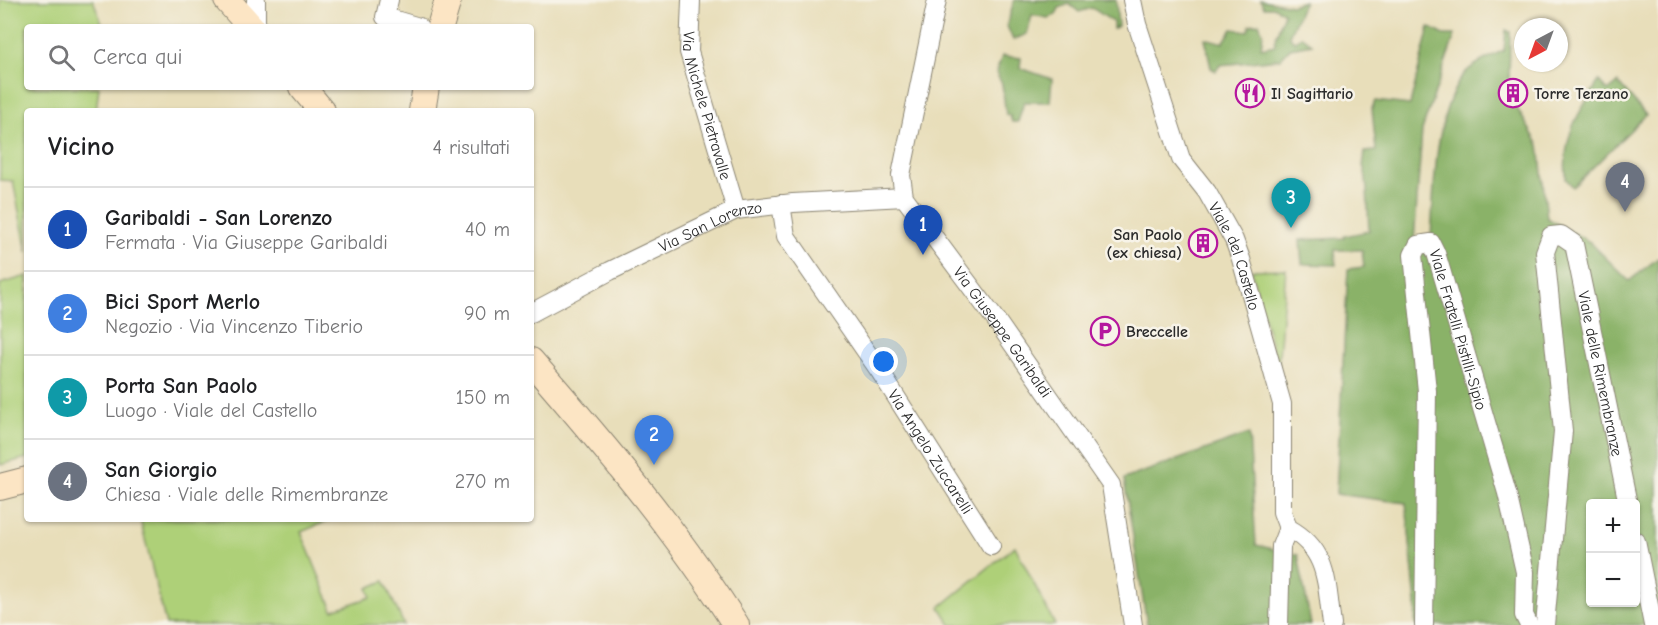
<!DOCTYPE html>
<html lang="it">
<meta charset="utf-8">
<style>
:root{--surface:#fff;--page:#f6f6f6;--text:#202124;--muted:#757577;--line:#e0e0e0;--accent:#d93025}
body{margin:0;font-family:"Comic Neue",sans-serif;background:var(--page);color:var(--text)}
.controls{position:absolute;right:18px;bottom:18px;display:grid;overflow:hidden;border-radius:6px;box-shadow:0 2px 4px #0004}
.controls button{width:54px;height:54px;display:grid;place-items:center;padding:0;border:0;border-bottom:2px solid var(--line);background:var(--surface);color:var(--text);font:30px sans-serif}
.compass{position:absolute;left:1514px;top:18px;width:54px;height:54px;border-radius:50%;background:var(--surface);box-shadow:0 2px 4px #0004;rotate:221deg}
.you{position:absolute;left:884px;top:362px;width:21px;height:21px;margin:-15px;border:4px solid #fff;border-radius:50%;background:#1a73e8;box-shadow:0 0 0 9px #1a73e833}
.badge{display:grid;place-items:center;width:39px;height:39px;border-radius:50%;background:var(--accent);color:#fff;font-size:20px;font-weight:700}
.pin{position:absolute;translate:-50% -50px;filter:drop-shadow(0 2px 3px #0008)}
.pin::after{content:'';position:absolute;top:32px;width:21px;height:18px;background:inherit;clip-path:polygon(0 0,100% 0,50% 100%)}
.list{margin:0;padding:0;list-style:none}
h2{display:flex;justify-content:space-between;align-items:center;height:78px;margin:0;padding:0 24px;font-size:26px}
h2 small{font-size:20px;font-weight:400;color:var(--muted)}
.list li{display:grid;grid-template-columns:39px 1fr auto;gap:18px;align-items:center;box-sizing:border-box;height:84px;padding:0 24px;border-top:2px solid var(--line)}
.list b{display:block;font-size:22px;white-space:nowrap}
.list p{margin:0;font-size:20px;white-space:nowrap;color:var(--muted)}
.list em{font-size:20px;font-style:normal;color:var(--muted)}
.icon{flex:none;width:33px;height:33px;fill:none;stroke:currentColor;stroke-width:2;stroke-linecap:round;stroke-linejoin:round}
.map{position:relative;flex:none;width:1658px;height:625px;overflow:hidden}
.search{position:absolute;background:var(--surface);box-shadow:0 2px 4px #0004;left:24px;top:24px;width:510px;height:66px;display:flex;align-items:center;gap:15px;box-sizing:border-box;padding:0 21px;border-radius:6px;color:var(--muted);font-size:22px}
.panel{position:absolute;background:var(--surface);box-shadow:0 2px 4px #0004;left:24px;top:108px;width:510px;height:414px;border-radius:6px}
.map>svg:first-child{display:block}
</style>
<div class="map">
<svg width="1658" height="625" viewBox="0 0 1658 625">
<rect width="100%" height="100%" fill="#f7f3e8"/>
<filter id="ink" filterUnits="userSpaceOnUse"><feTurbulence type="fractalNoise" baseFrequency=".0167" numOctaves="2"/><feDisplacementMap in="SourceGraphic" scale="12" xChannelSelector="R" yChannelSelector="G"/><feConvolveMatrix kernelMatrix="1 2 1 2 8 2 1 2 1" color-interpolation-filters="sRGB"/></filter>
<filter id="wash" filterUnits="userSpaceOnUse"><feTurbulence type="fractalNoise" baseFrequency=".008" numOctaves="4" result="noise"/><feDisplacementMap in="SourceGraphic" scale="24" xChannelSelector="R" yChannelSelector="G"/><feGaussianBlur stdDeviation="1.35" result="paint"/><feColorMatrix in="noise" values="0 0 0 0 0 0 0 0 0 0 0 0 0 0 0 0 0 1.4 0 .05"/><feComposite in="paint" operator="in"/></filter>
<g filter="url(#wash)">
<rect width="100%" height="100%" fill="#e8deba"/>
<!-- green -->
<g fill="#aed078" stroke="#6c7e52" stroke-width="1.5">
<path d="M0,0H93L103,26L27,27V87H99L96,111H27V252L13,181L0,180Z"/>
<path d="M1286,269L1278,368L1251,270Z"/>
<path d="M27,276V458L0,465V284Z"/>
<path d="M140,519H332L301,532L333,610L371,597L368,588L384,581L404,625H166Z"/>
<path d="M1015,546L1055,625H951L940,607Z"/>
</g>
<!-- forest -->
<g fill="#8ab268" stroke="#5a6e4a" stroke-width="1.5" fill-rule="evenodd">
<path d="M1014,0H1116L1118,26L1113,29V22L1092,8L1079,12L1069,4L1059,8L1056,15L1048,18L1032,15L1027,34L1013,40L1007,26Z"/>
<path d="M1260,0L1292,5L1304,1L1289,36L1295,42L1301,36L1312,44L1290,48L1280,59L1220,65L1216,71L1211,68L1205,38L1223,43L1232,29L1248,31L1250,25L1259,23L1263,33L1261,48L1275,45V39L1284,13L1275,7H1264Z"/>
<path d="M1429,27L1444,35H1455L1422,130L1414,242L1431,237C1434,189 1434,119 1461,78C1469,65 1491,57 1504,50L1506,30L1510,32L1509,82L1502,93L1506,101L1515,105L1539,145L1547,218L1590,242L1629,281L1658,258V625H1415L1416,603L1406,503L1336,494L1348,269L1364,267L1362,250H1335L1336,265L1302,264L1300,240L1344,238V236L1369,231C1368,217 1368,175 1363,166L1365,152L1376,151L1372,108L1375,101L1410,105ZM1590,504H1636V602H1590Z"/>
<path d="M1002,56L1021,58L1020,68L1052,79L1050,102H1024L1018,122H1012L1010,116L1006,115L1002,84L996,73Z"/>
<path d="M1599,81L1608,91L1618,83L1646,115L1573,187L1566,179C1562,136 1577,115 1599,81Z"/>
<path d="M1249,434L1256,545L1298,555L1311,625H1147L1124,479Z"/>
</g>
</g>
<g filter="url(#ink)">
<g fill="none" stroke-linecap="round" stroke-linejoin="round">
<!-- street casing -->
<g stroke="#8a8472" stroke-width="20">
<g id="street">
<path d="M256,0V27"/>
<path d="M389,0L385,17L419,27"/>
<path id="s1" d="M691,0L689,52L736,210"/>
<path id="s2" d="M937,0L901,175L904,197L998,323L1111,485L1133,625"/>
<path id="s3" d="M1132,0L1137,24L1181,159L1207,192L1234,240L1241,259L1282,404V512L1288,528"/>
<path id="s4" d="M781,204L786,236L879,370L991,546"/>
<path id="s5" d="M531,313L610,271L736,210L793,203L904,197"/>
<path d="M1636,541L1653,625"/>
<path d="M1279,625L1281,546L1288,528C1329,550 1326,583 1332,625"/>
<path id="s6" d="M1424,625L1427,391L1413,255L1418,245L1431,243L1436,253L1507,493L1525,572L1524,615L1529,625"/>
<path id="s7" d="M1545,625L1563,431L1545,252L1551,236L1561,235L1574,244L1628,504"/>
</g>
</g>
<!-- secondary casing -->
<g stroke="#8a8472" stroke-width="28">
<g id="secondary">
<path d="M227,0L251,27"/>
<path d="M440,27L448,0"/>
<path d="M302,87L322,111"/>
<path d="M422,111L426,87"/>
<path d="M531,361C604,445 677,531 736,625"/>
<path d="M0,487L27,480"/>
</g>
</g>
<!-- street -->
<use href="#street" stroke="#fff" stroke-width="18"/>
<!-- secondary -->
<use href="#secondary" stroke="#fce5c4" stroke-width="26"/>
</g>
</g>
<!-- icons -->
<defs>
<g id="restaurant-ring" transform="scale(1.5)"><circle r="9.5" fill="#f7f3e8" stroke="#b5179e" stroke-width="1.5"/><path d="M-5-6h1v4h1v-4h1v4h1v-4h1v5L-1.5 .5V6h-2V.5L-5-1ZM5-6V6H3V1.5H1.5Q1.5-4 5-6Z" fill="#b5179e"/></g>
<g id="building-ring" transform="scale(1.5)"><circle r="9.5" fill="#f7f3e8" stroke="#b5179e" stroke-width="1.5"/><path d="M-4-6H4V6H1V3H-1V6H-4ZM-2.5-4.3h1.7v1.8h-1.7ZM.8-4.3h1.7v1.8H.8ZM-2.5-1h1.7V.8h-1.7ZM.8-1h1.7V.8H.8Z" fill="#b5179e"/></g>
<g id="parking-ring" transform="scale(1.5)"><circle r="9.5" fill="#f7f3e8" stroke="#b5179e" stroke-width="1.5"/><path d="M-3.5-5.5H1a3.5 3.5 0 0 1 0 7H-1V5.5H-3.5ZM-1-3.4V-.6H.8a1.4 1.4 0 0 0 0-2.8Z" fill="#b5179e"/></g>
</defs>
<g fill-rule="evenodd">
<use href="#restaurant-ring" x="1250" y="93"/>
<use href="#building-ring" x="1513" y="93"/>
<use href="#building-ring" x="1203" y="243"/>
<use href="#parking-ring" x="1105" y="331"/>
</g>
<g text-anchor="middle" stroke-width="5" stroke-linejoin="round" paint-order="stroke">
<!-- poi labels -->
<g font-size="16" font-weight="bold" fill="#2b2b2b" stroke="#f7f3e8" text-anchor="start">
<text x="1271" y="99">Il Sagittario</text>
<text x="1534" y="99">Torre Terzano</text>
<text x="1182" y="240" text-anchor="end">San Paolo<tspan x="1182" dy="18">(ex chiesa)</tspan></text>
<text x="1126" y="337">Breccelle</text>
</g>
<!-- street labels -->
<g font-size="16" fill="#2b2b2b" stroke="#f7f3e8">
<text dy="6" stroke="none"><textPath href="#s1" startOffset="108">Via Michele Pietravalle</textPath></text>
<text dy="6" stroke="none"><textPath href="#s5" startOffset="200">Via San Lorenzo</textPath></text>
<text dy="6" stroke="none"><textPath href="#s3" startOffset="279">Viale del Castello</textPath></text>
<text dy="6" stroke="none"><textPath href="#s6" startOffset="486">Viale Fratelli Pistilli-Sipio</textPath></text>
<text dy="6" stroke="none"><textPath href="#s2" startOffset="368">Via Giuseppe Garibaldi</textPath></text>
<text dy="6" stroke="none"><textPath href="#s7" startOffset="550">Viale delle Rimembranze</textPath></text>
<text dy="6" stroke="none"><textPath href="#s4" startOffset="292">Via Angelo Zuccarelli</textPath></text>
</g>
</g>
</svg>
<div class="controls">
<button>+</button>
<button>−</button>
</div>
<svg class="compass" viewBox="-18 -18 36 36"><path d="M0-13l5 13h-10z" fill="#e53935"/><path d="M0 13l5-13h-10z" fill="#757577"/></svg>
<div class="you"></div>
<div class="pin badge" style="left:923px;top:255px;background:#1a4fb4">1</div>
<div class="pin badge" style="left:654px;top:465px;background:#3f7fe0">2</div>
<div class="pin badge" style="left:1291px;top:228px;background:#0f9aa8">3</div>
<div class="pin badge" style="left:1625px;top:212px;background:#6b7280">4</div>
<div class="search"><svg class="icon" aria-label="search" viewBox="0 0 24 24"><circle cx="10" cy="10" r="6"/><path d="M15 15l6 6"/></svg>Cerca qui</div>
<section class="panel">
<h2>Vicino<small>4 risultati</small></h2>
<ul class="list">
<li><span class="badge" style="background:#1a4fb4">1</span><div><b>Garibaldi - San Lorenzo</b><p>Fermata · Via Giuseppe Garibaldi</p></div><em>40 m</em></li>
<li><span class="badge" style="background:#3f7fe0">2</span><div><b>Bici Sport Merlo</b><p>Negozio · Via Vincenzo Tiberio</p></div><em>90 m</em></li>
<li><span class="badge" style="background:#0f9aa8">3</span><div><b>Porta San Paolo</b><p>Luogo · Viale del Castello</p></div><em>150 m</em></li>
<li><span class="badge" style="background:#6b7280">4</span><div><b>San Giorgio</b><p>Chiesa · Viale delle Rimembranze</p></div><em>270 m</em></li>
</ul>
</section>
</div>
